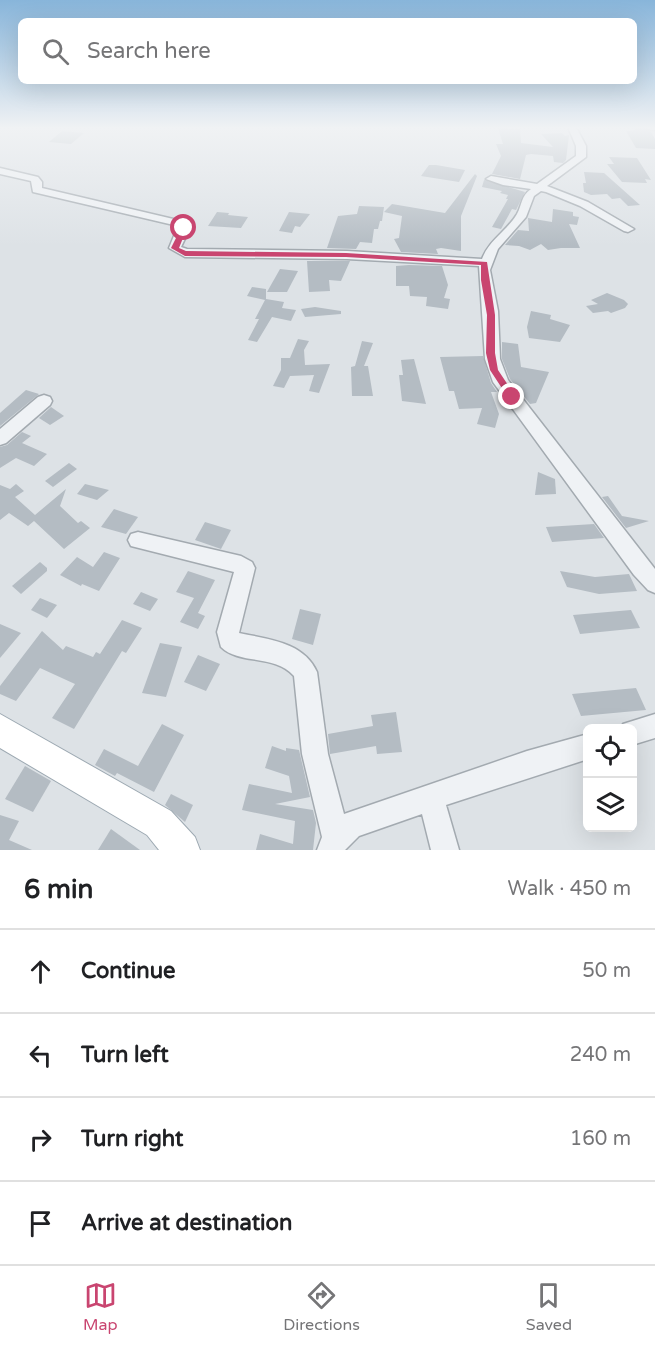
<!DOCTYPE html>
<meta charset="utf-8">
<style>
:root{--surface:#fff;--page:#f6f6f6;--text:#202124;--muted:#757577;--line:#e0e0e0;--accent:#c94570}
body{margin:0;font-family:"Varela Round",sans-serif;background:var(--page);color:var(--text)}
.controls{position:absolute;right:18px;bottom:18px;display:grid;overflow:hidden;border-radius:9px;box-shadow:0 6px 24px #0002}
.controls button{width:54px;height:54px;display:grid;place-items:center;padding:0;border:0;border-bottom:2px solid var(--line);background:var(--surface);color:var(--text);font:30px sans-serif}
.stop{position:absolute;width:18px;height:18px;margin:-14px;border:4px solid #c94570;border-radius:50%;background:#fff}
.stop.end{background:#c94570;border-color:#fff;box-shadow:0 2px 6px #0008}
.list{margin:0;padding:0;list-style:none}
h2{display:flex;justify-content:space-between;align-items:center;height:78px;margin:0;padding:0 24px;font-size:26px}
h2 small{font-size:20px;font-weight:400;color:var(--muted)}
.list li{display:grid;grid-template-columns:39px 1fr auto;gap:18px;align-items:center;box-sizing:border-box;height:84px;padding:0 24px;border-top:2px solid var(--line)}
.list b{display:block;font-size:22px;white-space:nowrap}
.list em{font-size:20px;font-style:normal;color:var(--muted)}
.icon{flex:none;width:33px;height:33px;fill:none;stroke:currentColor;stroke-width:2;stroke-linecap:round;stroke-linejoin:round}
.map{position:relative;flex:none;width:655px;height:850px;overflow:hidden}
.search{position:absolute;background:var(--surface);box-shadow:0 6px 24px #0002;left:18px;right:18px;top:18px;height:66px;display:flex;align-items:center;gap:15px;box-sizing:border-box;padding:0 21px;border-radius:9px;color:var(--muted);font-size:22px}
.sheet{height:414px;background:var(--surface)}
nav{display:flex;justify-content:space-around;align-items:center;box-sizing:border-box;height:84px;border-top:2px solid var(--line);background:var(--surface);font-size:16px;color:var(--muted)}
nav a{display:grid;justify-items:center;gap:3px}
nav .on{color:var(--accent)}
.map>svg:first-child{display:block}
</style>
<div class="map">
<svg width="655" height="850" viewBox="0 0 655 850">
<rect width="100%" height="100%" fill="#dde2e6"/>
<!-- building -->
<g fill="#b4bcc3">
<path d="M633,127L644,128L651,132L655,139V149L636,148L626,131L635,130Z"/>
<path d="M498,128L520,129L521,143L553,147L541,134L562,133L565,136L569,135L566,160L563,163L554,162L553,156L531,154L526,155L520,179L492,174L501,156L496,144H503Z"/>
<path d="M62,131L84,133L71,144L49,142Z"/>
<path d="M609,157L637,158L651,180L645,179L647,183L622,182L607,164H614Z"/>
<path d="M429,165H436L465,170L459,182L421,176Z"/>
<path d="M584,172L604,173L640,205L628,206L620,198L612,199L607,194L591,195L584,192L583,183H586Z"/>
<path d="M475,174L477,176L461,216V251L441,248L436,249L438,254L401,252L394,239L399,238L402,216L384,212L392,204L445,213Z"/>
<path d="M484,180L525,192L516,210L512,209L501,229L492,227L508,199H506L508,195L500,193L502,191L482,187Z"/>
<path d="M359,206L384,207L382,221H380L378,229H374L372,243L360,242L356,249L327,248L338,216L357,214Z"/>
<path d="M553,209L573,212V216L579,217L577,225L569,224L580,248H561L548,250L541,244L530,250L519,246L505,245L518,230L529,231L528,218L552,222Z"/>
<path d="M217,212L229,213L228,215L248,217L241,228L208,226Z"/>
<path d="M289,212L310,214L300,227L295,226L292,233L279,231Z"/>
<path d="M307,261H350L341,281L329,280L330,291L309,292Z"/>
<path d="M409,265L442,266L448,285L444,298L450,299L448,309L426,306L427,297L410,296L409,286H396V266Z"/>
<path d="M280,269L298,271L287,292H267Z"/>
<path d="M252,287L266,289V299L284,302L282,308L296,310L291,321L272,317L257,342L248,340L259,319H255L265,300L247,296Z"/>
<path d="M607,293L624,300L628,304L625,308L611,313L608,311L593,313L586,306L598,304L591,300Z"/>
<path d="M315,307L341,311V314L305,317L301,309Z"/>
<path d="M531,311L551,315L550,319L570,325L560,342L529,338L527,327Z"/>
<path d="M298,339L309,341L304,350L305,365L330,364L319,393L309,391L314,375L290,376L284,388L273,386L281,370V358H290Z"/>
<path d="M362,341L373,343L364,366H368L373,396H352L351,367L355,366Z"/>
<path d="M502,342L518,344L521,367L549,372L536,403L530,404L510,379L502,359Z"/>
<path d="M483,356L491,383L497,392H491L499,414L495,428L477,424L482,408L459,409L454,391H449L440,357Z"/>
<path d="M414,359L426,404L402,401L399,375H403L401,360Z"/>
<path d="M26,390L39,394L0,426V413Z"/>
<path d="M51,407L64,416L50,425L39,418Z"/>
<path d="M22,432L31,436L22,443L47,454L34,466L16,458L0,468V447L7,445Z"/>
<path d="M69,463L77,469L53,487L45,481Z"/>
<path d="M538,472L555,479L556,494L535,495Z"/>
<path d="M16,484L24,491L15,497L35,515L66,489L60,506L78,523L81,521L90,528L64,549L34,521L28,526L9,513L0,520V485L10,489Z"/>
<path d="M85,484L109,490L97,500L77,494Z"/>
<path d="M608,496L622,516L649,521L626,528L602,497Z"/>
<path d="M114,509L138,517L126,534L101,527Z"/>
<path d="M205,522L231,530L221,549L195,540Z"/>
<path d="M594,524L604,538L552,542L546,527Z"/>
<path d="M104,552L120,558L99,591L82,584L81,586L60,575L77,557L93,567Z"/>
<path d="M40,562L47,568V571L21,594L12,586Z"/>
<path d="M188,571L215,580L198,613L205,616L198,629L180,622L194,598L176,592Z"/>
<path d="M560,571L595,577L629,574L637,591L599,594L567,587Z"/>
<path d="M141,592L158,599L150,611L133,604Z"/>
<path d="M40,598L57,605L47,618L31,610Z"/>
<path d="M300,609L321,614L313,645L292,639Z"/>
<path d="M631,610L640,628L580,634L573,615Z"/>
<path d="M122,620L142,628L126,653L122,651L74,729L52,718L75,684L40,668L16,701L0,694V686L42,631L63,650L66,646L93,657L96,652L100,654Z"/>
<path d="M0,624L21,633L0,658Z"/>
<path d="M160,643L182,647L166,697L142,693Z"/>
<path d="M198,655L220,664L206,691L184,682Z"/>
<path d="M636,688L646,710L581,716L572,694Z"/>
<path d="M396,712L402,752L377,754L376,746L330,754L328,734L373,726L371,715Z"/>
<path d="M162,724L184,735L154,792L117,773L115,776L95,765L104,749L138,766Z"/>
<path d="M272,746L286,751V748L299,750L310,797L275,804L313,810L316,823L313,850H256L260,834L293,844L295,821L242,810L249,784L292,793L289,776L265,768Z"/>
<path d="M25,766L51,781L33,812L5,799Z"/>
<path d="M171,794L193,805L185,822L165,805Z"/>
<path d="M0,815L19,821L9,840L32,850H0Z"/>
<path d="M111,829L140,850H98Z"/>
</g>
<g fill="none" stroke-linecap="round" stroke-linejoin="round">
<!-- minor casing -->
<g stroke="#a3aab0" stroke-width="3">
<g id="minor">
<path d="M568,127H576L586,146V157L547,186L588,202L634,229L628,232L624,231L580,206L546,192L541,191L534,196L526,217L498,249L490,270L498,311L500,359L508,380L655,569V593L648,590L634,575L493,382L485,359L479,266L347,259L185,257L169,248L178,226L33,192L31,181L0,174V168L38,177L42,182V188L186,222L190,228L181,247L187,249L347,251L482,259C489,240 507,231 517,214C522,205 521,196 531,189L503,185L486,179L491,176L537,184L576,156V146Z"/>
<path d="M646,127H655V130L647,129Z"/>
<path d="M44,395L50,397L52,401L50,405L6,443L0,445V429L38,397Z"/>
<path d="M138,532L241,556L252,562L255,568L239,633C268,639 304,642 317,672L328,754L344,814L527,751L588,734V759L446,805L459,850H431L422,814L359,836L345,850H317L322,837L302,754L294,676C275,654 239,665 221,647L217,632L234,572L131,546L128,540L131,534Z"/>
<path d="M655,714V738L632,745V728H622L623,724Z"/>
</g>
</g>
<!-- major casing -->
<g stroke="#9da9b2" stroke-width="2">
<path id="major" d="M0,714L171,811L195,837L200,850H159L147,835L0,748Z"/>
</g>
<!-- minor -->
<use href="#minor" fill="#eff2f5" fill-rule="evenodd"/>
<!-- major -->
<use href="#major" fill="#fff" fill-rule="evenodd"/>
</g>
<!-- sky -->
<linearGradient id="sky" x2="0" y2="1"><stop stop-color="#88b5da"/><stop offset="0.52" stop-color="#f0f2f4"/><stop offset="1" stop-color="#f0f2f4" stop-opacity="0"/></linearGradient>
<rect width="655" height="246" fill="url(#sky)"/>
<!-- route -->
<path fill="#c94570" d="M184,226L187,228L179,248L186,251L346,253L487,262L495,315V353L498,370L516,397L512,400L509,399L490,370L486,353L487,315L481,280V265L346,257L185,256L171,248L181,228Z"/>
</svg>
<div class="controls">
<button><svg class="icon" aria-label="locate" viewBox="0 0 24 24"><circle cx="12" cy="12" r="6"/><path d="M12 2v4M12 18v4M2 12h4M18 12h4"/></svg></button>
<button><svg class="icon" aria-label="layers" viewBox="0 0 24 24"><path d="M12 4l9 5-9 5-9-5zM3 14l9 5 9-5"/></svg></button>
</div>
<div class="stop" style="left:184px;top:228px"></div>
<div class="stop end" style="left:512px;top:397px"></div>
<div class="search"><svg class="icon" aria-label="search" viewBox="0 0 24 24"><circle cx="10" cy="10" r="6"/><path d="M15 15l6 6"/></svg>Search here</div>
</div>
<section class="sheet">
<h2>6 min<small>Walk · 450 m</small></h2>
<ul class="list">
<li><svg class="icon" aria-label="ahead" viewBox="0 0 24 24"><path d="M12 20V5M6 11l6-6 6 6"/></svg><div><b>Continue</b></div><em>50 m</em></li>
<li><svg class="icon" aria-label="left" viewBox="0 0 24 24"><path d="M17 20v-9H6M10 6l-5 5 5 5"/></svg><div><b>Turn left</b></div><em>240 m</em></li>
<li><svg class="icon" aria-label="right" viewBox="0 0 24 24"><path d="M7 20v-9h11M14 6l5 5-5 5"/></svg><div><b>Turn right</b></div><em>160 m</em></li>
<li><svg class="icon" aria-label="arrive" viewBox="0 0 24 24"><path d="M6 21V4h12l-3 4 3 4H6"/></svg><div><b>Arrive at destination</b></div></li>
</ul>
</section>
<nav>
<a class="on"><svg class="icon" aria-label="map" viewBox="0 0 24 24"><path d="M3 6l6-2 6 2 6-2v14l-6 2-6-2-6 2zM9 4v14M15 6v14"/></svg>Map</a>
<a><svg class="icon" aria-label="directions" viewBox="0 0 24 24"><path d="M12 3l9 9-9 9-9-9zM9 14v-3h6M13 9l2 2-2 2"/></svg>Directions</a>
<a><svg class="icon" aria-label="saved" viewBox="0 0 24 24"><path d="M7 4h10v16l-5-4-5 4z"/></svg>Saved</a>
</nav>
